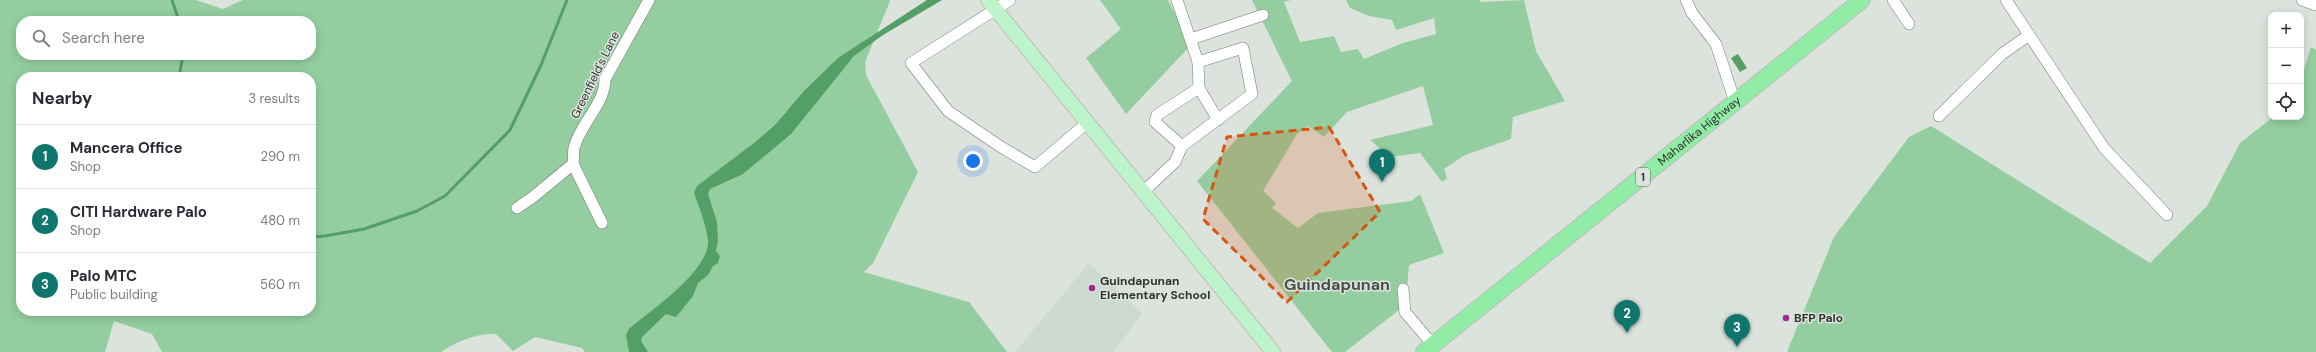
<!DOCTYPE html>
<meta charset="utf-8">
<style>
:root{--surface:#fff;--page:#f2f2f3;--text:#2b2b33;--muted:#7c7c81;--line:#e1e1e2;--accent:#0f766e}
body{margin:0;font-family:"DM Sans",sans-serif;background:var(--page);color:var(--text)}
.controls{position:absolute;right:12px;top:12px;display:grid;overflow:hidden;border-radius:8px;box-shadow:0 2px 10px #0003}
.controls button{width:36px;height:36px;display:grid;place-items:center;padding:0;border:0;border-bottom:1px solid var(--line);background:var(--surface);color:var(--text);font:20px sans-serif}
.you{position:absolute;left:973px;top:161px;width:14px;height:14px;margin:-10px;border:3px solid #fff;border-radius:50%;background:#1a73e8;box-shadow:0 0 0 6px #1a73e833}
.badge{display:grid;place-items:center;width:26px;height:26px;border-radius:50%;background:var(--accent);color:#fff;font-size:13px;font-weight:700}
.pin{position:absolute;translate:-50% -33px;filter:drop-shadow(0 1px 2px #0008)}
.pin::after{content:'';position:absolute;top:21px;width:14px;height:12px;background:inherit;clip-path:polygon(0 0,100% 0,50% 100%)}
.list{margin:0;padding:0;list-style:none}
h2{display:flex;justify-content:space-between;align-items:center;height:52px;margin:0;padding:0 16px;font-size:17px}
h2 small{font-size:13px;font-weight:400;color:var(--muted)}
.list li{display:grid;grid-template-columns:26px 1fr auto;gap:12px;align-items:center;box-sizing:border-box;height:64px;padding:0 16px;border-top:1px solid var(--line)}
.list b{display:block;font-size:15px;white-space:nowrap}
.list p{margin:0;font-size:13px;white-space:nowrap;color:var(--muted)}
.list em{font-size:13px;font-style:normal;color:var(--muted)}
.icon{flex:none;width:22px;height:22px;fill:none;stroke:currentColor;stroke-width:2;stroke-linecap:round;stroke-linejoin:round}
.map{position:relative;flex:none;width:2316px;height:352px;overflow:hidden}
.search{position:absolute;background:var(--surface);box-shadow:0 2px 10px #0003;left:16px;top:16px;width:300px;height:44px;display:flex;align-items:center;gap:10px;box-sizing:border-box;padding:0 14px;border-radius:16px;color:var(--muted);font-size:15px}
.panel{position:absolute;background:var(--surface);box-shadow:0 2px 10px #0003;left:16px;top:72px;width:300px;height:244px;border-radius:16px}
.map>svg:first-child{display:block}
</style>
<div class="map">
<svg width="2316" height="352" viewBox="0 0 2316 352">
<rect width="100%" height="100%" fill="#dce3dd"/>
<!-- built -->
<path fill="#cddacf" d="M1089,263L1142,313L1114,352H1015Z"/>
<!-- green -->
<g fill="#94cea0" fill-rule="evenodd">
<path d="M0,0H196L223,9L243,0H889L890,1L865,62L866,75L918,172L873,263L864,272L969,302L1007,352H585L582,348L535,337L513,351L496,334C478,333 456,341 441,352H162L152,334L114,321L105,352H0ZM21,21H311V55H21ZM21,77H311V311H21Z"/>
<path d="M1100,0H1168L1191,45L1126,114L1086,58L1121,29Z"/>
<path d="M1252,0H1291L1284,2L1300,42L1334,36L1341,52L1358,49L1364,59L1403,43L1436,34L1434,18L1396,30L1392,20L1369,16L1350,8L1346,0H1480L1481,2L1524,0L1536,51L1565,101L1513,117L1511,139L1465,155L1444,169L1447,178L1442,182L1420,153L1390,157L1370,140L1433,125L1423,86L1347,112L1324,137L1308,126L1297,134L1263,191L1276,203L1272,208L1298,228L1318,213L1411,201L1420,194L1444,253L1409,265L1407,288L1408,303L1345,352H1332L1197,181L1292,81Z"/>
<path d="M2311,47L2316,50V352H1787L1834,237L1909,137L1931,126L2150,263L2207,206L2240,143L2273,117H2301V79Z"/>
</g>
<!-- water -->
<g fill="#539f66">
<path d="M927,0H942L883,35L854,56L791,134L743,174L710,189L708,194L717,222L718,241L716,251L720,256L718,263L713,266L708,275L698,283L693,296L676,317L666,314L642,337L641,341L648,352H629L626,335L629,329C651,310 710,271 708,240C706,224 699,207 694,193L697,186L754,143L775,125L804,91L838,58Z"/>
<path d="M1738,54L1747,68L1740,72L1731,58Z"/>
</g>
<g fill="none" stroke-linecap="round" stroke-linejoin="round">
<!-- stream -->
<g stroke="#539f66" stroke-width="3">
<path d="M172,0L179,21"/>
<path d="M179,77L183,55"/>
<path d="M311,237L325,236L364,229L417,211L445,196L510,130L541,65L567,0"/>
</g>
<!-- minor casing -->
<g stroke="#757b76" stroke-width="12">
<g id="minor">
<path d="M1010,0L911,63L948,111L1001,147L1035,167L1087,123"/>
<path d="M1177,0L1198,62"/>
<path d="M1686,0L1692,13L1716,44L1735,102"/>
<path d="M1893,0L1909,24"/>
<path d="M2006,0L2104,148L2167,215"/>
<path d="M2302,0L2316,5"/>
<path d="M1191,39L1263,15"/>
<path d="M1939,116L2002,54L2029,35"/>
<path d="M1182,146L1155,122L1157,115L1199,88"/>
<path d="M573,164L602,223"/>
<path d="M1143,192L1175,162L1182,146L1252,94L1243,48L1198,62L1199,88L1218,120"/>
<path d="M517,208L533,197L573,164C574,159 573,153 574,148C580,124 605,104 605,79L649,0"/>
<path d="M1403,289L1405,312L1433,345"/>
</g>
</g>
<!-- major casing -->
<g stroke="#bdbebd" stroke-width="16">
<path id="major" d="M988,0L1273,352"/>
</g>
<!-- highway casing -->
<g stroke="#bdbebd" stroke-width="18">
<g id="highway">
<path id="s1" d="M1424,352L1862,0"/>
</g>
</g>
<!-- minor -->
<use href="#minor" stroke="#fff" stroke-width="11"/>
<!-- major -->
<use href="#major" stroke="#bdf4ca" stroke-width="14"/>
<!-- highway -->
<use href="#highway" stroke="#91eca6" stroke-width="16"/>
</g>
<!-- marked area -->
<path fill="#d65510" fill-opacity="0.2" stroke="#d65510" stroke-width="3" stroke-dasharray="8 5" stroke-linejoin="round" d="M1329,127L1380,212L1287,302L1203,219L1227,137Z"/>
<!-- markers -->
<g fill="#972f92" stroke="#dce3dd" stroke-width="1.5">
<circle cx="1092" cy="288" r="4"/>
<circle cx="1786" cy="318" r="4"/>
</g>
<g text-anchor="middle" stroke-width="3" stroke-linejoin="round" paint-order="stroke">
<!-- shield labels -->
<rect fill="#dce3dd" stroke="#646864" stroke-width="1" x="1636" y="168" width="14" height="18" rx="3"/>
<g font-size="11" font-weight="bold" fill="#303330">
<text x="1643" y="181">1</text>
</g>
<!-- street labels -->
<g font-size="12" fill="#303330" stroke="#dce3dd">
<text transform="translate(595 75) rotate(-64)" y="4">Greenfield's Lane</text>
<text dy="4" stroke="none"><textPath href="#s1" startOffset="353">Maharlika Highway</textPath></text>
</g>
<!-- poi labels -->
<g font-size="12" font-weight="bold" fill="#303330" stroke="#dce3dd" text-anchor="start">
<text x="1100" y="285">Guindapunan<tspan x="1100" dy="14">Elementary School</tspan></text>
<text x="1794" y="322">BFP Palo</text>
</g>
<!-- district labels -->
<g font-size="16" font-weight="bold" fill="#484e49" stroke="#dce3dd">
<text x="1337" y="290">Guindapunan</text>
</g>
</g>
</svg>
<div class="controls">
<button>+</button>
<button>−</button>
<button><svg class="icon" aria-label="locate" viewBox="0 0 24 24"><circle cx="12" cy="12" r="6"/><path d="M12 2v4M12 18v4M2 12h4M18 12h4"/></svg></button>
</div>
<div class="you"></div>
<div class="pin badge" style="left:1382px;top:182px">1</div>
<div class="pin badge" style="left:1627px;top:333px">2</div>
<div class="pin badge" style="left:1737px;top:347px">3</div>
<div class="search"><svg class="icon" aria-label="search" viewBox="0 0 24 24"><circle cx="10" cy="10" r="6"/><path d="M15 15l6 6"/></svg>Search here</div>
<section class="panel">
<h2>Nearby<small>3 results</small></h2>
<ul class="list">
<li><span class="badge">1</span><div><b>Mancera Office</b><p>Shop</p></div><em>290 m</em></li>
<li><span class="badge">2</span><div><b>CITI Hardware Palo</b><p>Shop</p></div><em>480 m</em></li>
<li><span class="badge">3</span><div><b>Palo MTC</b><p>Public building</p></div><em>560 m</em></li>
</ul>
</section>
</div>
